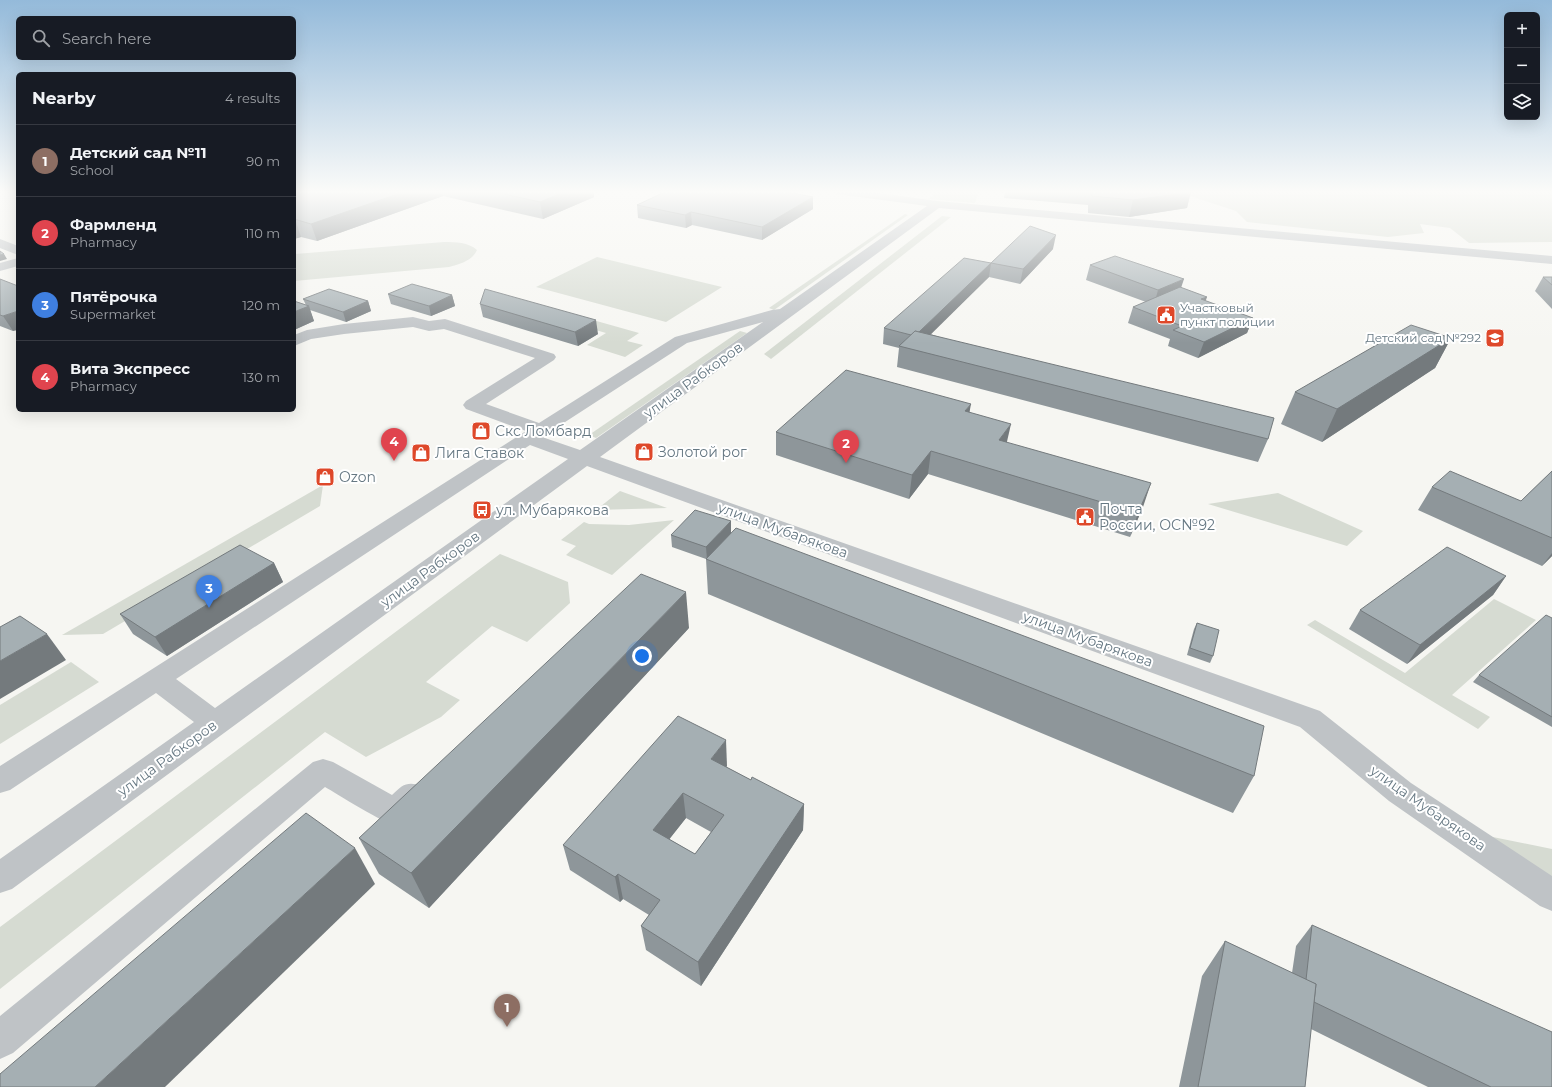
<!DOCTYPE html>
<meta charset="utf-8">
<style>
:root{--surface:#171b24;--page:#242831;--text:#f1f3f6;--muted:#9ea1a6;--line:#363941;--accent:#de482a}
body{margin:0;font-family:Montserrat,sans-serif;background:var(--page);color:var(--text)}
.controls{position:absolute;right:12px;top:12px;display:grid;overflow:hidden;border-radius:6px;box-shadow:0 4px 16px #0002}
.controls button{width:36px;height:36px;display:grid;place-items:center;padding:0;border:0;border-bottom:1px solid var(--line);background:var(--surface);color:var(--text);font:20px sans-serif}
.you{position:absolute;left:642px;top:656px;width:14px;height:14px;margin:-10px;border:3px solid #fff;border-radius:50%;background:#1a73e8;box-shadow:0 0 0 6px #1a73e833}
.badge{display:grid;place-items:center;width:26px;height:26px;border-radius:50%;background:var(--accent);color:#fff;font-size:13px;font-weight:700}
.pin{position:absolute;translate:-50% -33px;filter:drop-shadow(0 1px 2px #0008)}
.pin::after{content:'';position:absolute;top:21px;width:14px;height:12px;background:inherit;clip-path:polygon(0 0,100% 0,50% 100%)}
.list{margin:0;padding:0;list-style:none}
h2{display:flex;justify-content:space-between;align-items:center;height:52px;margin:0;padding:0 16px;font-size:17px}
h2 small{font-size:13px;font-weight:400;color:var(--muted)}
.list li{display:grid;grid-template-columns:26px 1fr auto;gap:12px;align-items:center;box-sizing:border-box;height:72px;padding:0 16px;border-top:1px solid var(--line)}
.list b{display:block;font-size:15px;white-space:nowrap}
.list p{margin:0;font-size:13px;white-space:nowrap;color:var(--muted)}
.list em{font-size:13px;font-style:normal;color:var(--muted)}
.icon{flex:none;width:22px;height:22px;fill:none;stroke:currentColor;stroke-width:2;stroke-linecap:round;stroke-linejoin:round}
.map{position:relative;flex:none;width:1552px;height:1087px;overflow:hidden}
.search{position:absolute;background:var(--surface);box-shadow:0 4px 16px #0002;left:16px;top:16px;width:280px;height:44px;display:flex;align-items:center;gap:10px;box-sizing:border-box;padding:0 14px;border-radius:6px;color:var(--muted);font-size:15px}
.panel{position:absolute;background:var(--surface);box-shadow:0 4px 16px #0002;left:16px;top:72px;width:280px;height:340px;border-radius:6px}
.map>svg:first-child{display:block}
</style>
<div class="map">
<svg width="1552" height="1087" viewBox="0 0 1552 1087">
<rect width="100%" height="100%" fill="#f6f6f2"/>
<!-- green -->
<g fill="#d6dbd2">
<path d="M918,191H979L975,203L929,199L934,194Z"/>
<path d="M1175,191H1552V242L1469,243L1450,228L1420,224L1424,233L1388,237L1247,222L1236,211Z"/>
<path d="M905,214L908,215L774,310L769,308Z"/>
<path d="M942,216L951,217L771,359L764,354Z"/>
<path d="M444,242C456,242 468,242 477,250C472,261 460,264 449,267L294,281V255L295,254Z"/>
<path d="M597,257L722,287L666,322L536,287Z"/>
<path d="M554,309L639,333L627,341L643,345L625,357L587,345L606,333L530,311Z"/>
<path d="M740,331L747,333L596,438L589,435Z"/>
<path d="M323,485L320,506L103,634L62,635Z"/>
<path d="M620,491L667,508L596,510Z"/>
<path d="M1278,493L1363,531L1347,546L1208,504Z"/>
<path d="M674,520L612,575L566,555L576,546L561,540L584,522L589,524L629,525Z"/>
<path d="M500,554L568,582L570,603L527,642L492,626L426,682L460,700L441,717L366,757L325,732L0,989V927Z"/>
<path d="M1494,599L1536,620L1452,695L1490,717L1478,729L1307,625L1315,620L1405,673Z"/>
<path d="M71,662L99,682L0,744V705Z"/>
<path d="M1483,835L1552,849V883Z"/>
</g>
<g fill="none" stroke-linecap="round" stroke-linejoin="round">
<!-- minor -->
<g fill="#bfc3c6" fill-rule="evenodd">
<path d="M832,191H865L937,201L1552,256V264L939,208L600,457L1320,711L1411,783L1552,876V911L1540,906L1389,801L1300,727L587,466L12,889L0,893V859L194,722L156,693L10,790L0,793V766L526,431L466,409L463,405L466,401L535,358L444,329L429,331L413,327L344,334L311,339L294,346V335L307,330L344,324L413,317L429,321L445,319L554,354L556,357L554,360L486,404L539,423L675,337L772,310L780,309L927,206L837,194ZM763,322L580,450L542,437L687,343ZM530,445L568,459L215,708L176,679Z"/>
<path d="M0,239L18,246V255L0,248Z"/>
<path d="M18,258V266L0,271V263Z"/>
<path d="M323,759L333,762L392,795C403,784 407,781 423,786L427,795C421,807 410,822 397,825C387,826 336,793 325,787L13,1053L0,1059V1016L313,762Z"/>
</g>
</g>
<!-- wall -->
<g fill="#8e969a" fill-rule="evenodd">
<path d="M294,191H594V197L543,219L443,196L317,241L301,237L294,239Z"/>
<path d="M1005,191H1190L1187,208L1129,217L1088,213V205L1004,198Z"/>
<path d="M687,193L813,209L762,240L692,225L686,228L638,218L637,205Z"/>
<path d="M1053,249L1020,284L989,277L930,334L1268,439L1258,462L897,367L899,348L883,344L884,328L991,263Z"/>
<path d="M1090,265L1181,288L1205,301L1253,318L1247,333L1198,358L1168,346L1170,339L1128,323L1133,307L1146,302L1086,280Z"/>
<path d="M1543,277H1552V309L1535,291Z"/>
<path d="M0,279L13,331L0,326Z"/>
<path d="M388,294L452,295L455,306L431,316L391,304Z"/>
<path d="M303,299L368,301L371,311L346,322L310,310L314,321L294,330V301L306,305Z"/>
<path d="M480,304L598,334L578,346L483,317Z"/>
<path d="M1451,338L1435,368L1322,442L1281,424L1295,392Z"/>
<path d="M969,412L1007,443L1143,507L1130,537L928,474L909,499L776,455V432Z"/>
<path d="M1552,471V556L1542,566L1418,510L1432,487L1521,501Z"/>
<path d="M731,533L1254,776L1233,813L708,594L706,559L672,547L671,535Z"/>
<path d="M274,563L283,582L167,656L133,634L120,614Z"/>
<path d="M1506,576L1493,595L1407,664L1349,629L1360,610Z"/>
<path d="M1552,618V727L1473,682L1479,675Z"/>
<path d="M1197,623L1213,656L1210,663L1187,655L1194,629Z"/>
<path d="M689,628L429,908L379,874L359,838Z"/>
<path d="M727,766L726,767L751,780L804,804L803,830L701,986L646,950L641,926L649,915L623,899L620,902L570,870L563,845ZM686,818L711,832L695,854L669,839Z"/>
<path d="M1312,925L1552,1087H1428L1311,1029L1305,1087H1179L1202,976L1225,941L1292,973L1296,946Z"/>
</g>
<!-- shaded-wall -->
<g fill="#747a7d">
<path d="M406,191H442L443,196L317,241L311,224Z"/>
<path d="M566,191H594V197L543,219L540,202Z"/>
<path d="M1191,192L1187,208L1129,217L1133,200Z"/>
<path d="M813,197V209L762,240V227Z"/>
<path d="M691,212L692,225L686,228L685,215Z"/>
<path d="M294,219H295L301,237L294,239Z"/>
<path d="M1056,235L1053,249L1020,284L1023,269Z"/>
<path d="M4,254L7,259L0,261V255Z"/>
<path d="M991,263L989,277L915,350V336Z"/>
<path d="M1184,279L1179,294L1154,305L1158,290Z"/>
<path d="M452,295L455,306L431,316L429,306Z"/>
<path d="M1207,297L1202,312L1201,299Z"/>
<path d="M368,301L371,311L346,322L343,312Z"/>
<path d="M309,306L314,321L294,330V312Z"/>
<path d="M18,311V330L13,331L3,316Z"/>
<path d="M1253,318L1247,333L1198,358L1204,342Z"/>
<path d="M596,320L598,334L578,346L575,332Z"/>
<path d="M1451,338L1435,368L1322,442L1337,409Z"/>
<path d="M971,404L967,426L965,411Z"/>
<path d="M1011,424L1006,446L999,440Z"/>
<path d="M931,451L928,474L909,499L912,475Z"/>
<path d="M1151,483L1143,507L1130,537L1138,513Z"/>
<path d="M731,521V534L707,560L706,547Z"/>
<path d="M1552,553V556L1542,566Z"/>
<path d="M274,563L283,582L167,656L155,637Z"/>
<path d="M1506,576L1493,595L1407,664L1420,645Z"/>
<path d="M686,592L689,628L429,908L411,873Z"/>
<path d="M47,634L66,660L0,699V661Z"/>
<path d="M726,740L727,766L713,784L711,759Z"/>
<path d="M683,793L686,818L657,855L653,830Z"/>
<path d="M804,804L803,830L701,986L698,962Z"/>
<path d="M355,848L375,884L165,1087H95Z"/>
<path d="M618,874L623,899L620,902L615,877Z"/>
</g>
<!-- building -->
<g fill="#a5afb3" stroke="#747a7d" fill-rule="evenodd">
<path d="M294,191H406L311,224L294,219Z"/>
<path d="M491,191H566L540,202Z"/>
<path d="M667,191H679L687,193L691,191H783L813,197L762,227L691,212L685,215L637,205Z"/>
<path d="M1092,191H1190L1191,192L1133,200L1092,196Z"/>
<path d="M1030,226L1056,235L1023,269L991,263Z"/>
<path d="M0,251L4,254L0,255Z"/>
<path d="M1115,256L1184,279L1158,290L1090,265Z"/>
<path d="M964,258L991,263L919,332L915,331L911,335L884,328Z"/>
<path d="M1543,277H1552V285Z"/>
<path d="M0,279L18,286V311L3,316L0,315Z"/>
<path d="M412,284L452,295L429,306L388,294Z"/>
<path d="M1180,287L1207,297L1201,299L1253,318L1204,342L1173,330L1182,326L1133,307Z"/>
<path d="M329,289L368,301L343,312L303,299Z"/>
<path d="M485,289L596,320L575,332L480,304Z"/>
<path d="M294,301L309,306L294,312Z"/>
<path d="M1411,325L1451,338L1337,409L1295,392Z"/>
<path d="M915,331L1274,418L1268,439L899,346Z"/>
<path d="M846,370L971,404L965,411L1011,424L999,440L1151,483L1138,513L931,451L912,475L776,432Z"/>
<path d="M1450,471L1521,501L1552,471V538L1432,487Z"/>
<path d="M695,510L731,521L706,547L671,535Z"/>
<path d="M736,528L1264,726L1254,776L706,559Z"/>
<path d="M240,545L274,563L155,637L120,614Z"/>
<path d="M1447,547L1506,576L1420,645L1360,610Z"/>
<path d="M641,574L686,592L411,873L359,838Z"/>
<path d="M1546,615L1552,618V717L1479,675Z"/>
<path d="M20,616L47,634L0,661V627Z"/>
<path d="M1197,623L1219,630L1213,656L1190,648Z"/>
<path d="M678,716L726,740L711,759L751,780L752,777L804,804L698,962L641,926L660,900L618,874L615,877L563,845ZM683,793L724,815L695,854L653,830Z"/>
<path d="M306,813L355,848L95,1087H0V1074Z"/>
<path d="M1312,925L1552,1032V1087H1491L1314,1002L1316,984L1306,980Z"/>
<path d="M1225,941L1316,984L1305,1087H1198Z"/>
</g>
<!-- sky -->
<linearGradient id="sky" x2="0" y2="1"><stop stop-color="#94bada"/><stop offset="0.56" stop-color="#fbfbf9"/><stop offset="1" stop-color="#fbfbf9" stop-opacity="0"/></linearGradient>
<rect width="1552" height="343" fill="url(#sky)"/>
<!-- icons -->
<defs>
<g id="civic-square" transform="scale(1)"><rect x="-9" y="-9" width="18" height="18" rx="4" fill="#de482a" stroke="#fff"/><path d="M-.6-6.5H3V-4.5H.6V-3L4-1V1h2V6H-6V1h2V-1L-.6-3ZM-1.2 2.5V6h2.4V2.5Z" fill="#fff"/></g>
<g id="school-square" transform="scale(1)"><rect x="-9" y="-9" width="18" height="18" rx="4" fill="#de482a" stroke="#fff"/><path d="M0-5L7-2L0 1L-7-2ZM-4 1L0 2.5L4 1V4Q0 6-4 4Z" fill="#fff"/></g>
<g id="shop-square" transform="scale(1)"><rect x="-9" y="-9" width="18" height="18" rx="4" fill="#de482a" stroke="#fff"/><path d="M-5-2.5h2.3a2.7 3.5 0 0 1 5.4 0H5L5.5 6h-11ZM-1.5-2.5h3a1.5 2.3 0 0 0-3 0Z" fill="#fff"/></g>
<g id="bus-square" transform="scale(1)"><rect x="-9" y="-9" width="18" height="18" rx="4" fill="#de482a" stroke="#fff"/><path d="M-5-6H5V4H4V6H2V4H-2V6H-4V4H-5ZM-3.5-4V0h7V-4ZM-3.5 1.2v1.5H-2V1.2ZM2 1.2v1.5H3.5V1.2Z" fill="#fff"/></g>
</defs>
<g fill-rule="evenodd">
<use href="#civic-square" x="1166" y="315"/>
<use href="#school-square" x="1495" y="338"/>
<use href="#shop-square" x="481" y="431"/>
<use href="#shop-square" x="644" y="452"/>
<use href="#shop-square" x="421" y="453"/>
<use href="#shop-square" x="325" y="477"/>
<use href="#bus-square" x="482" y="510"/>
<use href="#civic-square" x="1085" y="517"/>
</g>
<g text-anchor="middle" stroke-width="4" stroke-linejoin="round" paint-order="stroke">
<!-- far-poi labels -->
<g font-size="12" fill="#667883" stroke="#fff" text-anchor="start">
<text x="1180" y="312">Участковый<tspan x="1180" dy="14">пункт полиции</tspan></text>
<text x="1481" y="342" text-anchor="end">Детский сад №292</text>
</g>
<!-- street labels -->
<g font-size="14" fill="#667883" stroke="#fff">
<text transform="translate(693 380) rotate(-36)" y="5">улица Рабкоров</text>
<text transform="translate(783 530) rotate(20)" y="5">улица Мубарякова</text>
<text transform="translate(430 569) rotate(-36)" y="5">улица Рабкоров</text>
<text transform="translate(1088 639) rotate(20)" y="5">улица Мубарякова</text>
<text transform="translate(167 758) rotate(-36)" y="5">улица Рабкоров</text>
<text transform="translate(1428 808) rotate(35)" y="5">улица Мубарякова</text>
</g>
<!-- poi labels -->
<g font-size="14" fill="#667883" stroke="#fff" text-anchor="start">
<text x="495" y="436">Скс Ломбард</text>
<text x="658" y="457">Золотой рог</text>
<text x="435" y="458">Лига Ставок</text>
<text x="339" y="482">Ozon</text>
<text x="1099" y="514">Почта<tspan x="1099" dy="16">России, ОС№92</tspan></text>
<text x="496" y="515">ул. Мубарякова</text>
</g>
</g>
</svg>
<div class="controls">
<button>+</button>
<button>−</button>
<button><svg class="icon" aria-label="layers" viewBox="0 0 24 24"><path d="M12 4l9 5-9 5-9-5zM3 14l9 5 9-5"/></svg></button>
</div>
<div class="you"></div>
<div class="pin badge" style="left:507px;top:1027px;background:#8d6e63">1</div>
<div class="pin badge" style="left:846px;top:463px;background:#e0444e">2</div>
<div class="pin badge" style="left:209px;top:608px;background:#3f7fe0">3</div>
<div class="pin badge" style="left:394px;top:461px;background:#e0444e">4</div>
<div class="search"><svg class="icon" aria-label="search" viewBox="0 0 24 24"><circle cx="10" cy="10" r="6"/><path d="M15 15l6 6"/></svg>Search here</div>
<section class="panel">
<h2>Nearby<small>4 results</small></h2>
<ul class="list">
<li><span class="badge" style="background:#8d6e63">1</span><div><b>Детский сад №11</b><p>School</p></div><em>90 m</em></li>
<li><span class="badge" style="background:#e0444e">2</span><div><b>Фармленд</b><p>Pharmacy</p></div><em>110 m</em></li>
<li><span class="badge" style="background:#3f7fe0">3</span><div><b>Пятёрочка</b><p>Supermarket</p></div><em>120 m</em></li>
<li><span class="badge" style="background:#e0444e">4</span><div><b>Вита Экспресс</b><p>Pharmacy</p></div><em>130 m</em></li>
</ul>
</section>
</div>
